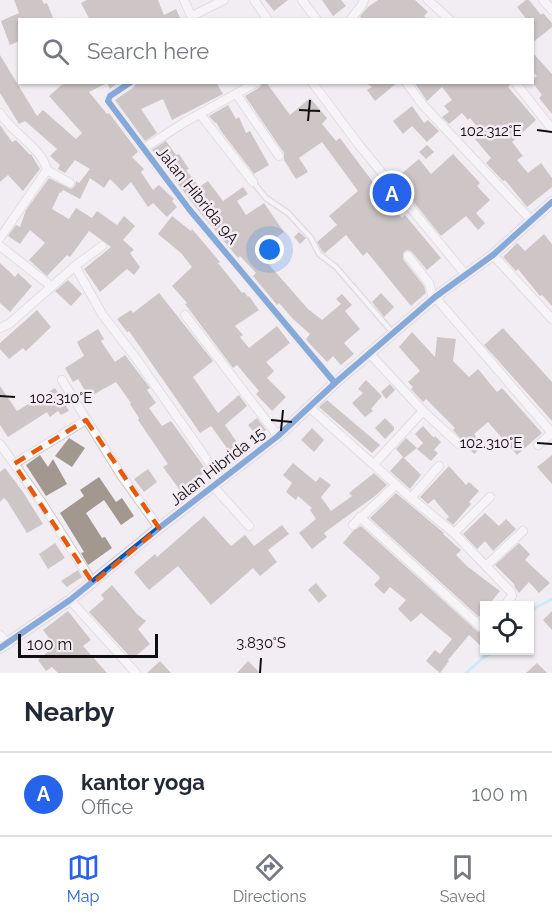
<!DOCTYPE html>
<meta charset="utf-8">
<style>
:root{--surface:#fff;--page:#f6f6f7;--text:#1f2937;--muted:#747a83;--line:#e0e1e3;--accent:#2563eb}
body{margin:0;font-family:Raleway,sans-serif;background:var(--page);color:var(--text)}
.controls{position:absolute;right:18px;bottom:18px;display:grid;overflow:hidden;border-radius:0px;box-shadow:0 2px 4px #0004}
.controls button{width:54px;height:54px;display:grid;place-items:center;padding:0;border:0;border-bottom:2px solid var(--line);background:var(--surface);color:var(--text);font:30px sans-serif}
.scale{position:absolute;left:18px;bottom:15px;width:140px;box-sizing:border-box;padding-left:6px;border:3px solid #100e10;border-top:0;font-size:16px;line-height:21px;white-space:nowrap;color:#100e10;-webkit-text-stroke:4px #f4ebf3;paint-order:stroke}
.you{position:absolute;left:270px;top:250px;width:21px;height:21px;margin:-15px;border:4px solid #fff;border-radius:50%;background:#1a73e8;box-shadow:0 0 0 9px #1a73e833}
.badge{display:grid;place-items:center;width:39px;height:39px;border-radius:50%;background:var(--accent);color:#fff;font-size:20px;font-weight:700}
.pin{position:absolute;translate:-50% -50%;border:3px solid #fff;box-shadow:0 2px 6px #0006}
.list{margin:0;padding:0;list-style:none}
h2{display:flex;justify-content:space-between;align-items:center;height:78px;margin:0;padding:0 24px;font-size:26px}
h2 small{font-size:20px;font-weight:400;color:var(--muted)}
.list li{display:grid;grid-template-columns:39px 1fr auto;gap:18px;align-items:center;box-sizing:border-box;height:84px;padding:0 24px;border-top:2px solid var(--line)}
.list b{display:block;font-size:22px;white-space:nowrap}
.list p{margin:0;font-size:20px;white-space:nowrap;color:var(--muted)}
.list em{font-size:20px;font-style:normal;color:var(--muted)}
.icon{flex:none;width:33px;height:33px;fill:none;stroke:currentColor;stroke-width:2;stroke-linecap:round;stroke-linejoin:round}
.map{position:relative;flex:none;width:552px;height:673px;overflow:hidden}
.search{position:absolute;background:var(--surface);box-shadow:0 2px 4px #0004;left:18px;right:18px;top:18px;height:66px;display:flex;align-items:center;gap:15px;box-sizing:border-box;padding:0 21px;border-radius:0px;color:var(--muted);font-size:22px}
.sheet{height:162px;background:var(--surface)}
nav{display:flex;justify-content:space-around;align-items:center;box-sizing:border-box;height:84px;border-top:2px solid var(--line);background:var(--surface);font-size:16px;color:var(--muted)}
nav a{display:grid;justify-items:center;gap:3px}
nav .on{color:var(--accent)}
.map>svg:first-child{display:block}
</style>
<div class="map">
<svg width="552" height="673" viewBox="0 0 552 673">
<rect width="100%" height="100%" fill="#f2edf2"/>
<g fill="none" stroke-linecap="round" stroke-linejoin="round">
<!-- stream -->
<g stroke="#99ecf5" stroke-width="3">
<path d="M530,615L535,608L552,599"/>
<path d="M466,673L483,658L497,650"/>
</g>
</g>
<!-- building -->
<g fill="#a29890">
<path d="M14,0H42L44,4L47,3L54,20H20V41L10,45L1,21L19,13Z"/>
<path d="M87,0H158L164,15L176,9L181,20H90L81,3Z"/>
<path d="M265,0H288L274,11Z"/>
<path d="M322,0H341L346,6L333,16Z"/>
<path d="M378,0H415L428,12L424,16L428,20H363L360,16L368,7Z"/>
<path d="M526,0H529L541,15L543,13L552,23V27L532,43V20H527L517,7Z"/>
<path d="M532,52L552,74V114L539,98L542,95L532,82V80L537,76L532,71Z"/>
<path d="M0,55L37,116L43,110L76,139L82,133L49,96L65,82H119L110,89L107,83L89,92L107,114L109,113L137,150L138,152L132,157L144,169L141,172L153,190L159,185L174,199L172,201L177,207L167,217L153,203L148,207L131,182L122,191L110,179L104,188L90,178L80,199L63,190L61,193L60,192L52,209L69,219L76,208L92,218L97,211L117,225L124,216L135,226L123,240L134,250L130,253L140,267L134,275L127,269L100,292L84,269L111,247L89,231L70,257L67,255L47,276L29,260L45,243L30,230L20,244L8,236L16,225L20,227L26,210L49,178L71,189L75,186L76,181L79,183L90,169L75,160L65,173L58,169L60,165L50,156L57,149L25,121L19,124L0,93Z"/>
<path d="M137,82H216L223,94L172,120L163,99L141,109L157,133L145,141L115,100L134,87Z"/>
<path d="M263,82H266L290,115L310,98L327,118L322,124L336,141L340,138L378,189L376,190L402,218L405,215L441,258L427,270L411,251L407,250L403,253V259L424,286L426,293L411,306L367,252L363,256L346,235L325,253L322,251L317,242L337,225L329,216L358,191L322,142L299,158L308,172L296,179L284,160V153L245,96L260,87Z"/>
<path d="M364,82H398L375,101L367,90L372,87Z"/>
<path d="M414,82H509L510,85L508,87L536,120L512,142L523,156L517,160L528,173L541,163L552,178V187L527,207L505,180L503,181L486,163L491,158L475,139L482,133L470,118L468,120L462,113L449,124L442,117L449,112L444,106L452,100L442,87L427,101Z"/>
<path d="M228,105L236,119L239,117L246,133L250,131L269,165L254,174L221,131L216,122L215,123L209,116Z"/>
<path d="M412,106L424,123L428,120L439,131L427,142L412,126L403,134L393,121Z"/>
<path d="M0,125L12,142L16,140L30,155L31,154L40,169L23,191L8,175L0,182Z"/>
<path d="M166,141L176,155L179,154L189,169L186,170L199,187L208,181L223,201L243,187L248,194L237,201L246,215L264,203L284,232L257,251L308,309L322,320L341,304L336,299L342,294L352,305L345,311L360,329L344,343L354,354L341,365L333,356L327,362L309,343L306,339L310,334L293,319L279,303L277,305L253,276L256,273L240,256L238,258L194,205L152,150Z"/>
<path d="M427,145L434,152L426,159L419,152Z"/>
<path d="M453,154L480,183L477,186L490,200L476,213L485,223L478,230L466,216L441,236L395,179L419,159L431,174Z"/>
<path d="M172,216L191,231L192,229L220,262L218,263L242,293L244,292L248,297L249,296L259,310L235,326L243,335L240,337L249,348L277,326L290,343L266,362L274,371L267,378L286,397L272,411L256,394L259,391L237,365L233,368L185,304L187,303L172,286L192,267L181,253L158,234Z"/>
<path d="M299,232L306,238L300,244L294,237Z"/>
<path d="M544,234L552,244V306L542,295L540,296L518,269L516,271L503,257L517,243L525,251Z"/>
<path d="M0,263L15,277L18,273L32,286L10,312L0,303Z"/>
<path d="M68,280L82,294L71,306L55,291Z"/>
<path d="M159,293L213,361L193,377L218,413L239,395L247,406L225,425L243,451L234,458L211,426L200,433L129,331L127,332L117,319L131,310L133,313Z"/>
<path d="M381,293L394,307L384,317L372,302Z"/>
<path d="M37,310L51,327L26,351L23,348L9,359L0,349V343Z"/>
<path d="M503,328L552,382V421L484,345Z"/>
<path d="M98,329L104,339L101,341L115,362L125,355L150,388L147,390L156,403L149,408L162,426L171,421L207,471L188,485L190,488L182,493L163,467L168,464L138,420L139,418L130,404L131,403L116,382L89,397L78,379L73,382L65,368L84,356L77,342Z"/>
<path d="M412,332L435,357L437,337L456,339L453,361L469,377L478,369L497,392L502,388L542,433L517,455L488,422L474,434L483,446L474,454L453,430L455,428L426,399L423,402L411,389L413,387L408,382L420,371L399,347Z"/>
<path d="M366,380L382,396L371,409L373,411L365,417L352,403L363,393L358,389Z"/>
<path d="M390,384L395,390L386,399L381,392Z"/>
<path d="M0,386L17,411L55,388L69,411L61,415L58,411L50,417L47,412L8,437L0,425Z"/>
<path d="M327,400L380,445L372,453L319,407Z"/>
<path d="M257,418L266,430L258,437L248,425Z"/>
<path d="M385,418L394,427V430L385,439L375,428Z"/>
<path d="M423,426L434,438L435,436L441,442L434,450L438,453L431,461L417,449L423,443L415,434Z"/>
<path d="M312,428L324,440L314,452L301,440Z"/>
<path d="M69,438L85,448L72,467L55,456Z"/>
<path d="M406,438L417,448L404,458L396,449Z"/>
<path d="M40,455L48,467L53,459L67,484L46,496L26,465Z"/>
<path d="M552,455V484L537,467Z"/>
<path d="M403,457L421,475L410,489L390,471Z"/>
<path d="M293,463L316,482L320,477L331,485L321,497L331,511L352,496L349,493L374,473L387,485L375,496L324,533L327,537L312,549L299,533L316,519L310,510L312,508L298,496L296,500L286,492L292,483L283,475Z"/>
<path d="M449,466L466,485L469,482L479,491L469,502L471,504L453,525L446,519L449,517L434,499L428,504L420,497Z"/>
<path d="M5,468L23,492L43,524L27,533L7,501L4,498L0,502V472Z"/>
<path d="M148,469L157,482L144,492L134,479Z"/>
<path d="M99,477L116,502L122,498L134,516L121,525L104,500L86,513L102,538L105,537L112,548L88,565L81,553L84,552L60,513L84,496L80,490Z"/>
<path d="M396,493L444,533L443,534L461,550L456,555L468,567L500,591L488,606H484V610L479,617L370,518Z"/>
<path d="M485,513L499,526L506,519L516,529L493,551L485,541L477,549L463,534Z"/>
<path d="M204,516L231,546L245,535L254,546L282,525L289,534L268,550L277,562L260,576L253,568L211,605L178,566L149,590L134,572L155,554L157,557Z"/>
<path d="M361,526L477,631L484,634V649L469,635L448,660L449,661L440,673L426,661L435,650L440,654L452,639L421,613L411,622L398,609L406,600L390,587L384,594L374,585L380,578L379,576L343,543L353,531Z"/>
<path d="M55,543L65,558L48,569L39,554Z"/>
<path d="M519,543L530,554L525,560L550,583L539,593L529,582L519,593L514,586L515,585L495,565Z"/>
<path d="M78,570L82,577L67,587L61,581Z"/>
<path d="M316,583L327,596L319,603L308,590Z"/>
<path d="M112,585L137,614L146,621L138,629L150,644L132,659L89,612L104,599L101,595Z"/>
<path d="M68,611L91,640L83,646L107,673H58L52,667L46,671L38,660L55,646L43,630Z"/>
<path d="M552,611V630L543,620Z"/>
<path d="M160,661L171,673H147Z"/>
<path d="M248,661L260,673H237Z"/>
<path d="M537,663L547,673H526Z"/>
</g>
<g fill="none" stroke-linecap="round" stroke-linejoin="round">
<!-- service casing -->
<g stroke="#ccc8cc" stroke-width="7">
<path id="service" d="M253,182L266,198L288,213L311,238L319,254L336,267L393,333"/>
</g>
<!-- minor casing -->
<g stroke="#ccc8cc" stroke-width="10">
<g id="minor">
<path d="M184,0L193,20"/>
<path d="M254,0L268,20"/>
<path d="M302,0L317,20"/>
<path d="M428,0L450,20"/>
<path d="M543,0L552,10"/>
<path d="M192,16L224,0"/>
<path d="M350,20L362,5L364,0"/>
<path d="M131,82L110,96L108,101L189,209L335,383"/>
<path d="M312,82L359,145L465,274"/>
<path d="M406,82L423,105L531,220"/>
<path d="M515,82L552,129"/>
<path d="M237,95L279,156"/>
<path d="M0,113C12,133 42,148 47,170L70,183"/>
<path d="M200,114L253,182"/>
<path d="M143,149L185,122L257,82"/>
<path d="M0,238L47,170"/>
<path d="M0,246L51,286"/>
<path d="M493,255L552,319"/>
<path d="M408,256L429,283L433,298"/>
<path d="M75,266L102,314L138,361L222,481"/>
<path d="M435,297L552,433"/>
<path d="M185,315L278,436"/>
<path d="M0,328L9,324L75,266L102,246"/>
<path d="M370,354L423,411L459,444"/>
<path d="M62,380L121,475L159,528"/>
<path d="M309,407L411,498L454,533L511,592L512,596L504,606"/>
<path d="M0,444L42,503L93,583"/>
<path d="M538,445L552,433"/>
<path d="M14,464L86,420"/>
<path d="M374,464L423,411"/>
<path d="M214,487L249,526"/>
<path d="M411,498L439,466"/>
<path d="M360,517L481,627L484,628"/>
<path d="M353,525L396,485"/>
<path d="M454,533L490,497"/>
<path d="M486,566L523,531"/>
<path d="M70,600L136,673"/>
<path d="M0,635L8,644"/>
</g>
</g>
<!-- tertiary casing -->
<g stroke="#ccc8cc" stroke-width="12">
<path id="tertiary" d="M0,648L70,600L159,528L278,436L335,383L435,297L493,255L552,202"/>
</g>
<!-- service -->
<use href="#service" stroke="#fdfcfd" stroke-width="4"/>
<!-- minor -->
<use href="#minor" stroke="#fdfcfd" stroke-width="8"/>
<!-- tertiary -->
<use href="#tertiary" stroke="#fdfcfd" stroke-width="9"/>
<!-- cycleway casing -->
<g stroke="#f4ebf3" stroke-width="10">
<g id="cycleway">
<path d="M131,82L110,96L108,101L189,209L335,383"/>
<path d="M0,648L70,600L159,528L278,436L335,383L435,297L493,255L552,202"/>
</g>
</g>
<!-- cycleway -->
<use href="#cycleway" stroke="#0057b8" stroke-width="6"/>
</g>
<!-- marked area -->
<path d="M0 0H552V673H0ZM86,420L159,528L93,583L14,464Z" fill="#f2edf2" fill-opacity=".55" fill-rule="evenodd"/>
<path fill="none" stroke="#e8590c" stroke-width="4.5" stroke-dasharray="12 8" stroke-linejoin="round" d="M86,420L159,528L93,583L14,464Z"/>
<!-- ticks -->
<path fill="none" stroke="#100e10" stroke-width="2" d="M299,110L320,111M308,121L310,100M537,130L552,132M0,396L15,397M271,420L292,422M281,431L283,410M537,443L552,444M260,673L261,658"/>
<g text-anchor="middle" stroke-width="5" stroke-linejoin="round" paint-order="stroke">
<!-- street labels -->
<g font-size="16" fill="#100e10" stroke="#f4ebf3">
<text transform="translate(198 195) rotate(51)" y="6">Jalan Hibrida 9A</text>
<text transform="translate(217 466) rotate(-38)" y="6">Jalan Hibrida 15</text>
</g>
</g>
<g font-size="15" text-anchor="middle" fill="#100e10" stroke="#f4ebf3" stroke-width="5" stroke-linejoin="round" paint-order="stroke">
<text x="491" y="136">102.312°E</text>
<text x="61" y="403">102.310°E</text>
<text x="491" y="448">102.310°E</text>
<text x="261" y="648">3.830°S</text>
</g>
</svg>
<div class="controls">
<button><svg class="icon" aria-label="locate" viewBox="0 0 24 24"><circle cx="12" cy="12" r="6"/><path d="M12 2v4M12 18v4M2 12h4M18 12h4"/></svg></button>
</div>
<div class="scale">100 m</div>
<div class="you"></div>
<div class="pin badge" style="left:392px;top:193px">A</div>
<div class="search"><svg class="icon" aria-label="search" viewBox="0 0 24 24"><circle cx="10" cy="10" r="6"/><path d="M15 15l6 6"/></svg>Search here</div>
</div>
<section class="sheet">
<h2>Nearby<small></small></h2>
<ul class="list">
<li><span class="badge">A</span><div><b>kantor yoga</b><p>Office</p></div><em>100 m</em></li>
</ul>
</section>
<nav>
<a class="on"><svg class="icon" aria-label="map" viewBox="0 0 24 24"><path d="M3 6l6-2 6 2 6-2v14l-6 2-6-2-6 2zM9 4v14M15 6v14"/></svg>Map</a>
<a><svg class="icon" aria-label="directions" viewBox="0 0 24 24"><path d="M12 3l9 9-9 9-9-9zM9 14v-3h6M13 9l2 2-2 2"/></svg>Directions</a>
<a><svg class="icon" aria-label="saved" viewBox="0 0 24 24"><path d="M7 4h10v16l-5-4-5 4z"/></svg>Saved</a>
</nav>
